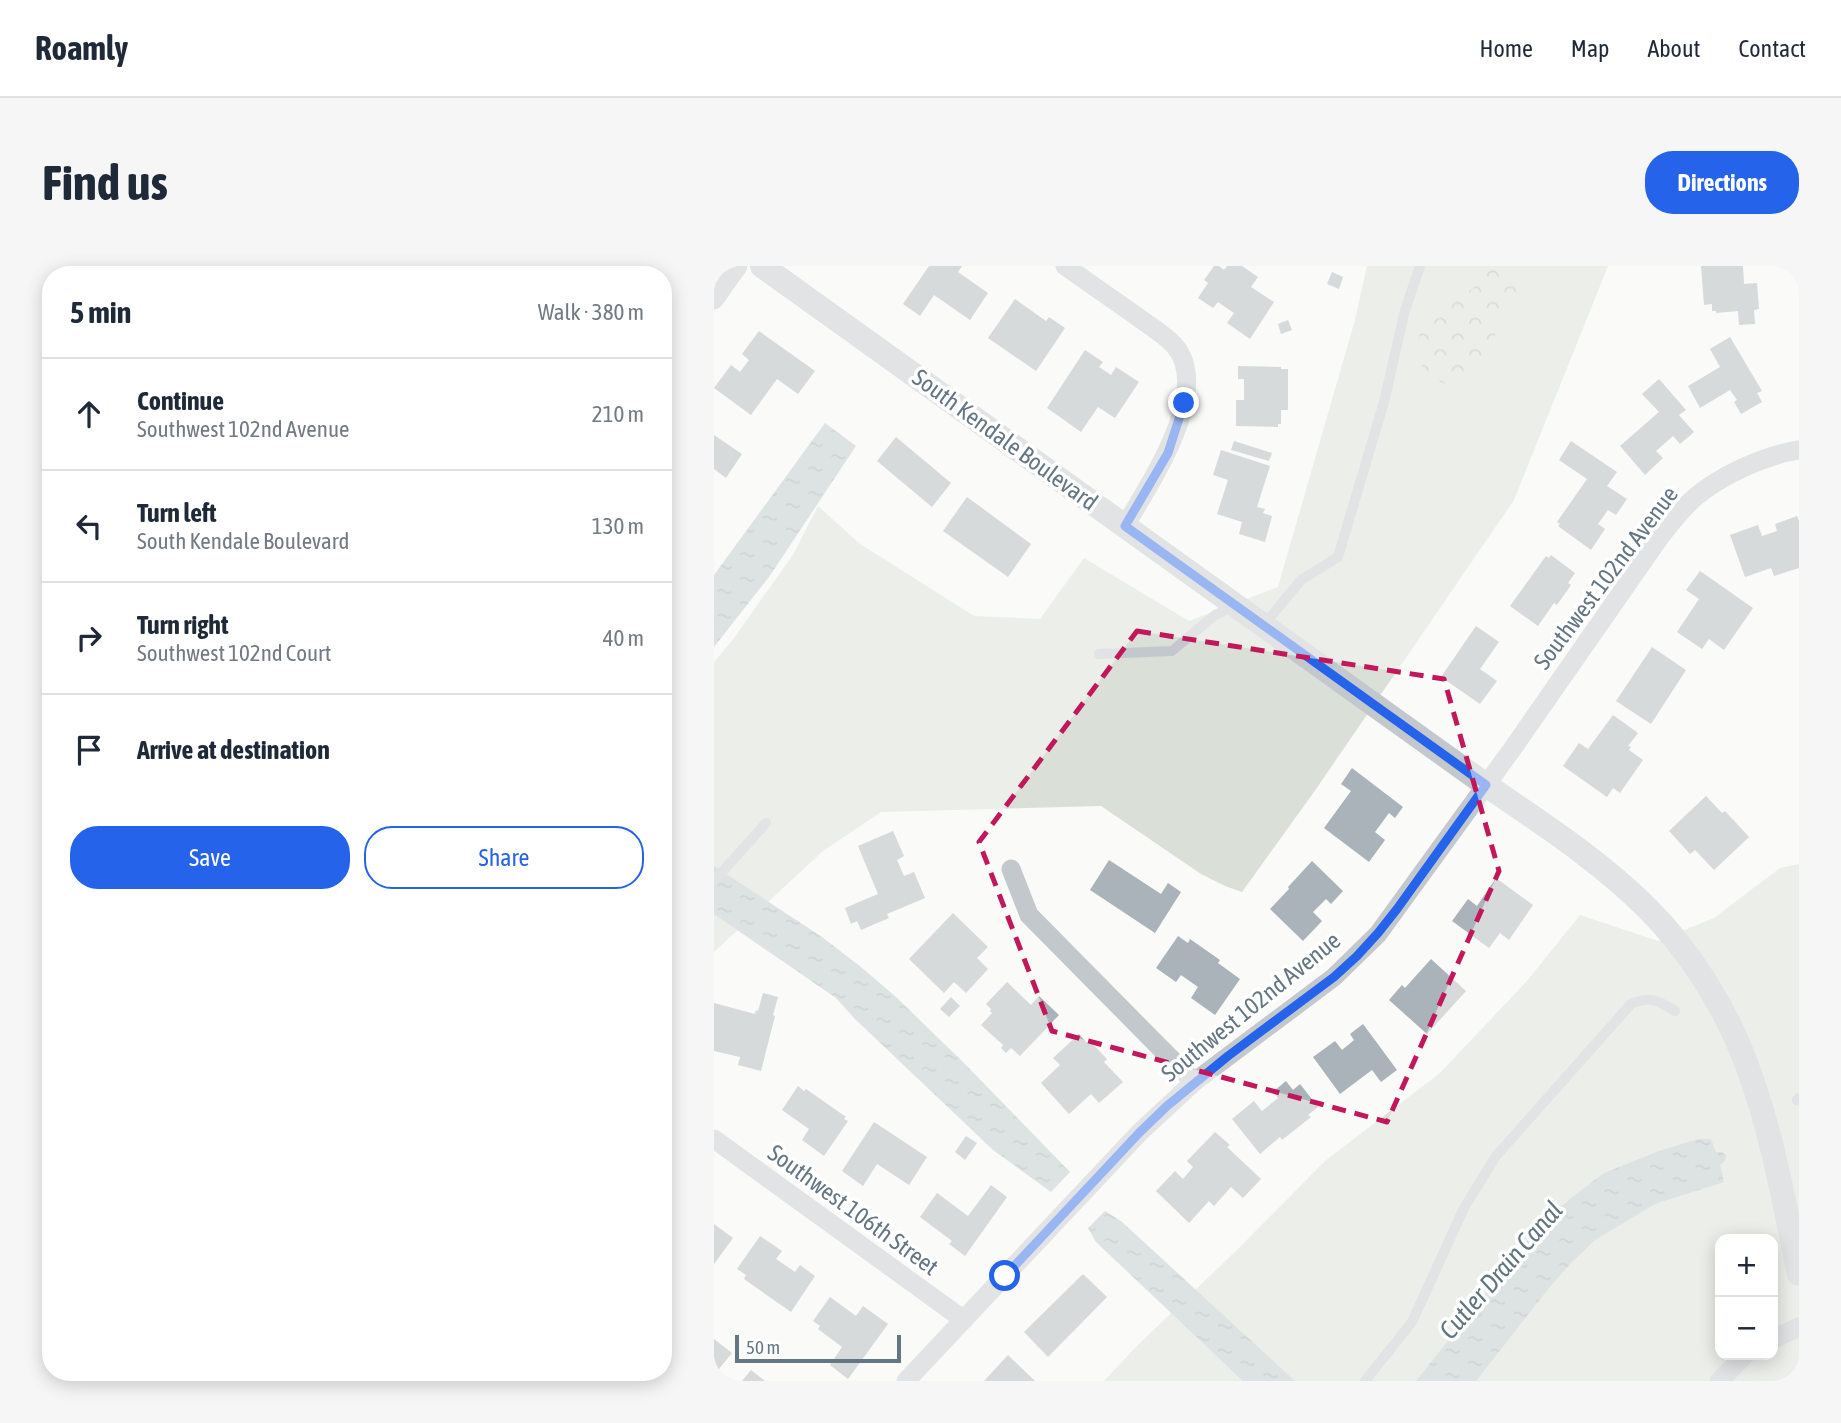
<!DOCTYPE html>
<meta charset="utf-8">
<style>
:root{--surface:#fff;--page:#f6f6f7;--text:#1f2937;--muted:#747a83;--line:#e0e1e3;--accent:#2563eb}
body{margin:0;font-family:"Asap Condensed",sans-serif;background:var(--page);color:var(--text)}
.controls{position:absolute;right:21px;bottom:21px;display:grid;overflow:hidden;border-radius:14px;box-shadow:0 4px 18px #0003}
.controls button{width:63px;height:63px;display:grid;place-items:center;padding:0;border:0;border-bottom:2px solid var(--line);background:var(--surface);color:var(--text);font:35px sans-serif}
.scale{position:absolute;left:21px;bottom:18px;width:166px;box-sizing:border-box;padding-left:7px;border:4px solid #657683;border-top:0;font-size:19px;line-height:24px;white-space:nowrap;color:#657683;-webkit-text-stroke:5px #fff;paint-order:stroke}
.stop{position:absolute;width:21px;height:21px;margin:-16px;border:5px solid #2563eb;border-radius:50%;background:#fff}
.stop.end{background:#2563eb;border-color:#fff;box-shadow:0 2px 7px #0008}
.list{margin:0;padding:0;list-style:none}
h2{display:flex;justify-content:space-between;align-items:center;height:91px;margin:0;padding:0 28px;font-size:30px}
h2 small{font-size:23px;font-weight:400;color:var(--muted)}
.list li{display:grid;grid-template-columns:46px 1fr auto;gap:21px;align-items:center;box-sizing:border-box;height:112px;padding:0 28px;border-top:2px solid var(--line)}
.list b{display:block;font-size:26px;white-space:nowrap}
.list p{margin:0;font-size:23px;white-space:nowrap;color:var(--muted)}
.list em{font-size:23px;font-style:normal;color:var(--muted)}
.actions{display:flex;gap:14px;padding:21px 28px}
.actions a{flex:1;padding:16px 0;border:2px solid var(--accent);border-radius:28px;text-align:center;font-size:24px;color:var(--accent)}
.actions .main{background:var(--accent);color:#fff}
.icon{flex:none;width:38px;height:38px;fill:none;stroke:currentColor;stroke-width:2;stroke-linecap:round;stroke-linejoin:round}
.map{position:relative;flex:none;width:1085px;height:1115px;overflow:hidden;border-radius:28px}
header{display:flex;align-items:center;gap:42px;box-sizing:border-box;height:98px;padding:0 35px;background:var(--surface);border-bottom:2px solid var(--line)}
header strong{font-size:33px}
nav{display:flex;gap:38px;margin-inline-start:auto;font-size:24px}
.intro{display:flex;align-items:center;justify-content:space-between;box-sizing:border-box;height:168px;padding:0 42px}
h1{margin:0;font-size:49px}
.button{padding:18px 32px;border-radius:28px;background:var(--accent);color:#fff;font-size:24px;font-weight:700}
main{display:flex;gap:42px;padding:0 42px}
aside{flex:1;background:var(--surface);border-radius:28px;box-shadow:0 4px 18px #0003}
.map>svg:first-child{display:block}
</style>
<header>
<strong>Roamly</strong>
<nav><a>Home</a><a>Map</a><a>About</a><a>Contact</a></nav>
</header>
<div class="intro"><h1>Find us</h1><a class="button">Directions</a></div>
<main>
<aside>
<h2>5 min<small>Walk · 380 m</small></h2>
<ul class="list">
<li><svg class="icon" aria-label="ahead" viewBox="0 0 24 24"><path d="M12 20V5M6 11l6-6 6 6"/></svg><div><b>Continue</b><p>Southwest 102nd Avenue</p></div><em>210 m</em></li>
<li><svg class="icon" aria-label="left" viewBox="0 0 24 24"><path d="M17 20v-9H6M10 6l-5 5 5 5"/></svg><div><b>Turn left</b><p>South Kendale Boulevard</p></div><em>130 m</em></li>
<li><svg class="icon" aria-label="right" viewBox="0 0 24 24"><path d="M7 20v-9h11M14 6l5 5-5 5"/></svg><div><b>Turn right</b><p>Southwest 102nd Court</p></div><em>40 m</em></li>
<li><svg class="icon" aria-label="arrive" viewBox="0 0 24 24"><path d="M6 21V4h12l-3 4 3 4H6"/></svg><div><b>Arrive at destination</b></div></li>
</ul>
<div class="actions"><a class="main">Save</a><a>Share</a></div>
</aside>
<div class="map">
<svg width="1085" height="1115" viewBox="0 0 1085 1115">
<defs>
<pattern id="forest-crowns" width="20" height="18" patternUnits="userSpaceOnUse" patternTransform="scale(1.75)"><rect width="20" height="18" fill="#dadfd7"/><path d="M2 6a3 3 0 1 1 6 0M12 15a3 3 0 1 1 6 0" fill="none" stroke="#b4b9b4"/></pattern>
<pattern id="water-ripples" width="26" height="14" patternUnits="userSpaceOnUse" patternTransform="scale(1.75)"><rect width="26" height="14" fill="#bbc7cb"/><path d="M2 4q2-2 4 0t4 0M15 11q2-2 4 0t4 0" fill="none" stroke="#9ca6aa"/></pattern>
</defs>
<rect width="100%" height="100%" fill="#fafaf8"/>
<!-- green -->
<g fill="#dadfd7" fill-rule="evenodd">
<path d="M653,0H894L800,234L600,526L528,626L511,620L487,608L387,540L167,546L109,585L0,686V396L17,376L79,289L104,240L146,278L260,350L326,353L370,292L475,355L564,321L641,54Z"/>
<path d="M1085,598V1115H390L424,1079L525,982L611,895L726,807L813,715L866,649L944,675L1000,652L1066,602ZM1006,973H1059V1089H1006Z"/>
</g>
<!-- forest -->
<path fill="url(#forest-crowns)" d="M775,0H790L802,11L805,21L764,103C760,108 756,116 750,118C729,125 703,104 703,84C703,72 708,63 713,53C718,43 722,32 733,27C739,24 748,27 755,25C766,20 765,6 775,0Z"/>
<!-- water -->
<g fill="url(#water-ripples)">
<path d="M111,157L142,180L55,311L0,381V309Z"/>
<path d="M0,600L108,671L147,701L182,731L250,797L356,906L337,926L279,884L141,753L122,732L0,648Z"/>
<path d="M984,873H997L1002,886H1008L1012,890L1011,895L1006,899L1010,916L941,938L881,974L857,997L835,1022L762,1115H702L825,960L857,932L890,907L945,885Z"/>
<path d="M391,945L407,955L581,1115H529L382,976L374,962Z"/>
</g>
<!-- building -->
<g fill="#aab3b9">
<path d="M215,0H248L244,6L274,27L256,54L220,29L206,50L189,38Z"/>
<path d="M500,0H505L510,4L513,0H528L544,11L537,21L560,36L536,73L513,57L520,47L504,36L499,42L484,32L494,17L490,14Z"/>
<path d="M987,0H1029L1030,18L1043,17L1045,43L1040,44L1041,58L1025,59L1024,45L1002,47V45H998V38L990,39Z"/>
<path d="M618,6L629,11L625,23L613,18Z"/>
<path d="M301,33L332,55L335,51L351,62L322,105L274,72Z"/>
<path d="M574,54L578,64L567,68L564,58Z"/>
<path d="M45,65L101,105L84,128L63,113L37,149L0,122L17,99L26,106L35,94L28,88Z"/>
<path d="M1016,71L1048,125L1043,127L1048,136L1027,148L1020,136L1023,134L1016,124L986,142L974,120L1006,101L996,83Z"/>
<path d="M371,84L389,96L385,101L397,109L402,101L425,116L401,152L384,141L367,166L333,142Z"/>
<path d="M524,100L567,101V103H574V144H567V158H564V161L522,160V134H530V113H524Z"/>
<path d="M945,113L972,144L965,149L980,166L966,178L959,170L942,185L949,192L931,209L906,180L945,146L928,128Z"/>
<path d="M0,169L28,188L12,212L0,203Z"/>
<path d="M182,171L237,217L218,241L163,195Z"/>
<path d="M520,175L558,187L555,195L517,184Z"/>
<path d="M857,175L903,206L893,220L913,233L902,249L894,244L884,258L891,263L877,284L844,260L846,258L843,256L873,213L845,194Z"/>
<path d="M507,184L556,200L543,241L551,243L549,247L558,250L551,276L525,268L528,256L503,248L514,214L499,209Z"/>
<path d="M253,231L317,278L294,311L229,265Z"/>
<path d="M1083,250L1085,255V302L1060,310L1057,302L1031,311L1016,269L1044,259L1048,270L1063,265L1061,258Z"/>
<path d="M837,289L861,307L854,317L857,319L843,339L840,337L824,360L796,340L832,290L835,292Z"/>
<path d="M986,305L1039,342L1010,384L995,373L988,383L963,366L985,333L972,324Z"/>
<path d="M762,360L785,376L766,403L783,415L766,438L727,411Z"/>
<path d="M938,381L972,404L937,458L902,435Z"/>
<path d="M899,449L924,467L914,480L917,481L915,484L929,494L906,527L899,522L893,531L849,500L865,477L874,483Z"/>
<path d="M638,502L689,541L681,552L675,547L661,566L671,574L655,596L610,562L637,525L627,518Z"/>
<path d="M992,530L1008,547L1011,545L1035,571L1000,604L981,584L976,588L955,565Z"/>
<path d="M179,565L190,590L183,594L190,610L200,606L211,632L173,648L175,652L147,664L143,655L137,658L131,642L164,628L144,580Z"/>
<path d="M395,594L447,628L454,617L467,626L441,667L376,624Z"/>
<path d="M598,595L629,625L617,638L612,633L599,646L608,655L589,675L556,643L575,623L574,621Z"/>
<path d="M782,612L819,639L795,674L786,667L775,682L738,655L754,633L763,640Z"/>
<path d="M239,647L274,681L263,692L274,703L252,727L240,716L230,727L195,693Z"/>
<path d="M464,670L474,677L476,673L506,694L504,697L526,713L501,749L477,732L484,721L467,709L462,716L442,702Z"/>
<path d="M717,693L752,725L713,768L675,734L688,719L691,722Z"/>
<path d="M293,716L317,739L325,730L345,749L306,790L297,782L292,787L287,782L289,779L267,759L278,747L276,745L277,743L272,738Z"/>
<path d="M49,727L64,731L59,749L61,750L47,805L24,799L26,791L0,785V737L41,748L42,744L44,745Z"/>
<path d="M237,731L246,740L235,751L226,743Z"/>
<path d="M649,758L683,804L667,816L658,804L626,828L599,791L621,775L628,784L640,774L636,768Z"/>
<path d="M365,768L373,777L376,775L393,793L390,796L409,816L385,837L377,828L355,848L327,817L346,799L339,792Z"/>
<path d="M572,815L579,824L586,818L604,841L594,849L597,851L568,874L566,871L546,888L518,853L540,835L548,845L564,832L559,826Z"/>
<path d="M84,820L90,825L92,823L132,851L130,853L134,855L110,890L88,874L95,863L68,844Z"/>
<path d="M160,856L213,891L195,919L163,898L149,920L128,905Z"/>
<path d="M501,866L516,879L513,881L547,913L529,932L517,921L500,940L495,935L475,957L442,925L461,905L469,913L479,901L473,895Z"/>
<path d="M252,870L263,877L251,894L241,886Z"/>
<path d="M277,919L293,931L251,990L235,978L238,975L206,951L223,927L254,950Z"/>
<path d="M0,958L19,972L0,998Z"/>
<path d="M46,970L68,985L62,993L81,1006L86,999L101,1010L77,1046L30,1013L32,1009L23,1003Z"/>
<path d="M369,1008L393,1031L334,1091L310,1066Z"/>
<path d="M116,1031L142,1050L149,1040L174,1058L134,1113L116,1099L128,1081L104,1063L106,1060L99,1055Z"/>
<path d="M0,1073L18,1087L0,1109Z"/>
<path d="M294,1089L321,1115H270Z"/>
<path d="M37,1104L51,1115H28Z"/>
</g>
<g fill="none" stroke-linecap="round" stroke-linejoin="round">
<!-- service -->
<g stroke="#c3c8cc" stroke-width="10">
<path d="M550,359L587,314L624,291L670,136L691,44L706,0"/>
<path d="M385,388L458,385L501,349L520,340"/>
<path d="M0,615L52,557"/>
<path d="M1083,834L1085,832"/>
<path d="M651,1115L698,1056L750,942L782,890L917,738C936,730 944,734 961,745"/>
</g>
<!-- minor -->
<g stroke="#c3c8cc" stroke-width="19">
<path d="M351,0C374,16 398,33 421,49C434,59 449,67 460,79C500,124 435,218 411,260"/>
<path d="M0,34L24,0"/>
<path d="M297,603L315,649L480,816"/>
<path d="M0,873L250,1054"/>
<path d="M1059,1073L1085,1061"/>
<path d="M192,1115L426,866L480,816L620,711L664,668L799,482L946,271C957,257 967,244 979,233C1005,210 1051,189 1085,184"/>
<path d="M1005,1115L1031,1089"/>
</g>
<!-- tertiary -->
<path stroke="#c3c8cc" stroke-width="24" d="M48,0L772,519C827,557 885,594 932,641C974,682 1012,742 1032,797C1058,864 1070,937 1085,1008"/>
</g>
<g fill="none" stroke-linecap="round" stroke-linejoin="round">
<!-- route -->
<path stroke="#2563eb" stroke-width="9" d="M291,1010L426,866L453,840L514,790L620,711L643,690L664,667L683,643L772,519L411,260L454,187L470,137"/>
</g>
<!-- marked area -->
<path d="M0 0H1085V1115H0ZM423,365L730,413L785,605L673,856L338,765L265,576Z" fill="#fafaf8" fill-opacity=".55" fill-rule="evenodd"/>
<path fill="none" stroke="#c2185b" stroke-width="5" stroke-dasharray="14 9" stroke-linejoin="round" d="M423,365L730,413L785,605L673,856L338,765L265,576Z"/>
<g text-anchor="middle" stroke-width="7" stroke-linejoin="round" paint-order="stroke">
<!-- street labels -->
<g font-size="24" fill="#657683" stroke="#fff">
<text transform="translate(291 174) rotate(36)" y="8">South Kendale Boulevard</text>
<text transform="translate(892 312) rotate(-53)" y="8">Southwest 102nd Avenue</text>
<text transform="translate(537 741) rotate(-39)" y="8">Southwest 102nd Avenue</text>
<text transform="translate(139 944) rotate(36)" y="8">Southwest 106th Street</text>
</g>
<!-- water labels -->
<g font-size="26" font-style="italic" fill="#60757c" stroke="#fff">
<text transform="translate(787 1004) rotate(-49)" y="9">Cutler Drain Canal</text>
</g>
</g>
</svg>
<div class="controls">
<button>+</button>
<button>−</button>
</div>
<div class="scale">50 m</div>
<div class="stop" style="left:291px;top:1010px"></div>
<div class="stop end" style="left:470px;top:137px"></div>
</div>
</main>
